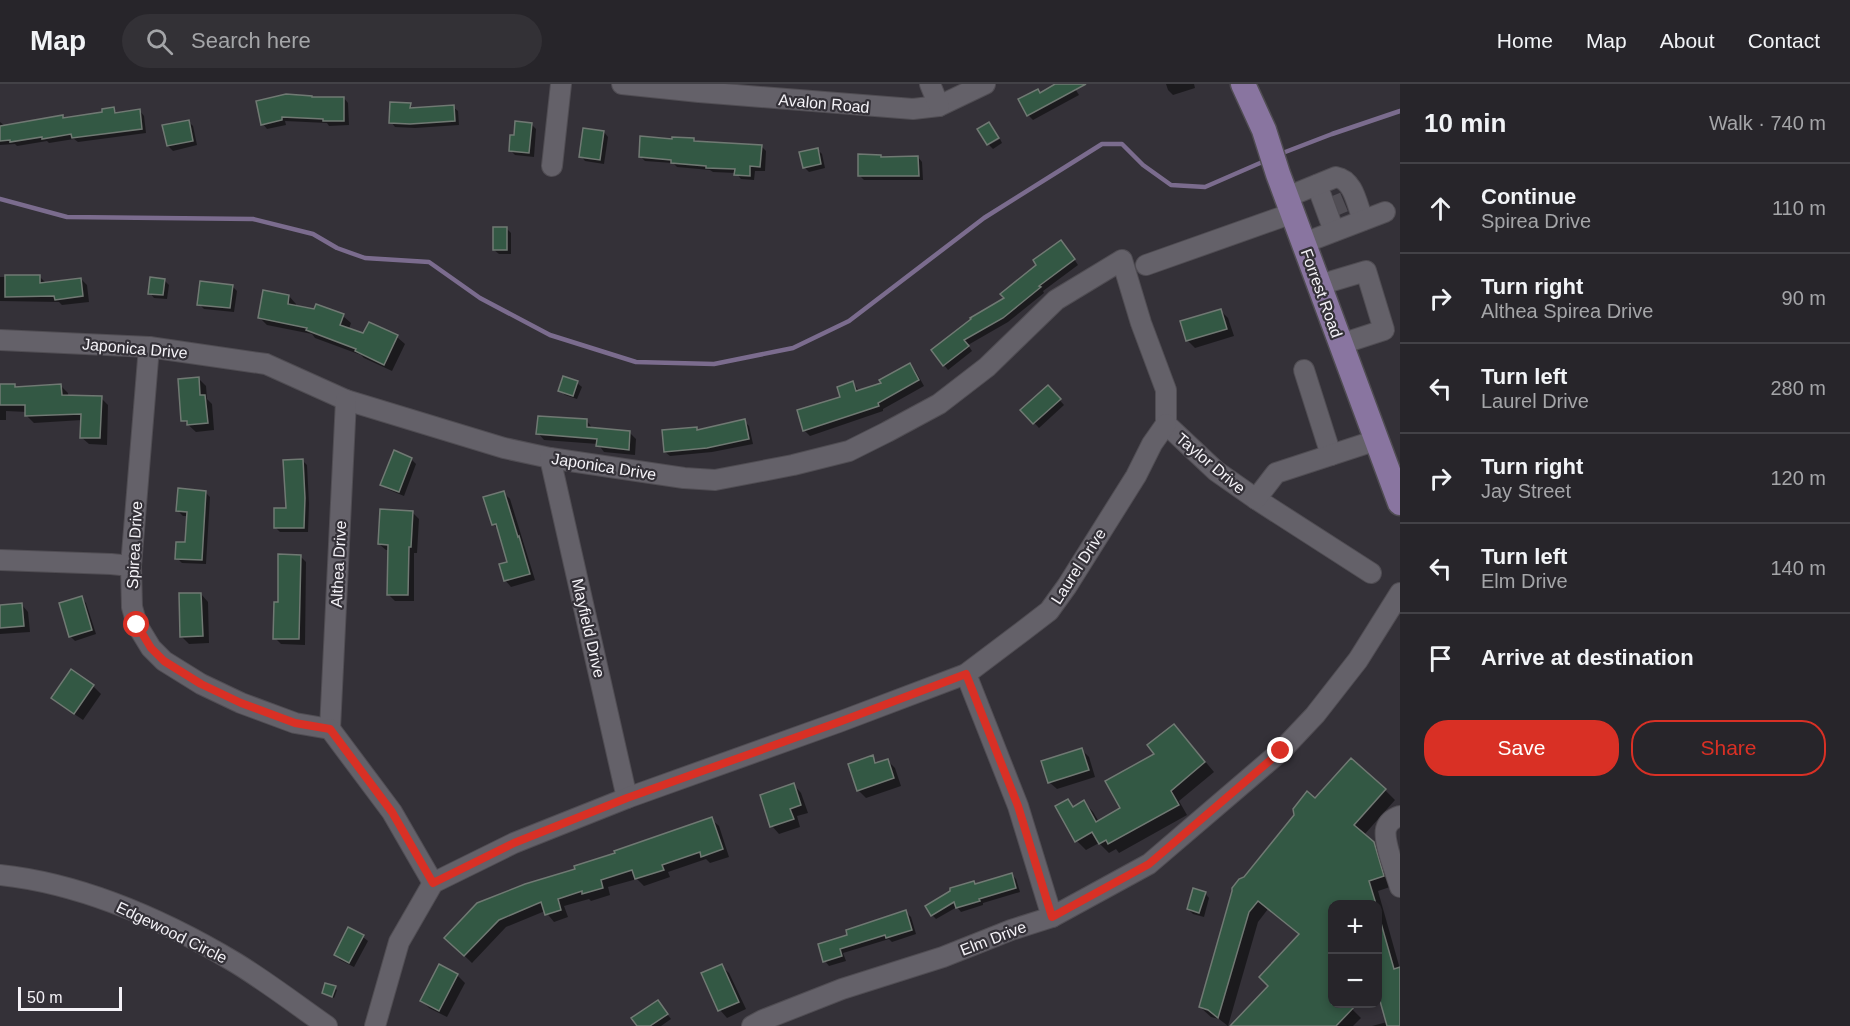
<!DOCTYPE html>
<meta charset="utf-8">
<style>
:root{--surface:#27252a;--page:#333136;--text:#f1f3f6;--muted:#a4a5a8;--line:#434247;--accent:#d93025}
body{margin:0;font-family:Helvetica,sans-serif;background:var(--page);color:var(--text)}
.controls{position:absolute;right:18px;bottom:18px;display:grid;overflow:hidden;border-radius:12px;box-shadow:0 3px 9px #0003}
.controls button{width:54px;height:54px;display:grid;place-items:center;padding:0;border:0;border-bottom:2px solid var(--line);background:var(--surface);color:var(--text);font:30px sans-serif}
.scale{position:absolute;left:18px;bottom:15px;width:104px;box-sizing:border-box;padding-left:6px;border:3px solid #f4f2f7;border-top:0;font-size:16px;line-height:21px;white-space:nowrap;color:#f4f2f7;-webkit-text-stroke:4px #343138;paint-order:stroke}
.stop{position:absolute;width:18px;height:18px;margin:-14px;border:4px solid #d93025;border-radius:50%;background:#fff}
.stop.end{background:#d93025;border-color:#fff;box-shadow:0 2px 6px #0008}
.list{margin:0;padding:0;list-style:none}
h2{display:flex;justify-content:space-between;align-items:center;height:78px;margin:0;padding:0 24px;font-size:26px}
h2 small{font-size:20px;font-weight:400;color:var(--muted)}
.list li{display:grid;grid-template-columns:39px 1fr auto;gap:18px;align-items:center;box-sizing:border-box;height:90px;padding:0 24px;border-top:2px solid var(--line)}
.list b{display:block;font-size:22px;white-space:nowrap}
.list p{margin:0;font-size:20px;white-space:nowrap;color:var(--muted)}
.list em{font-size:20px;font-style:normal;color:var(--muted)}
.actions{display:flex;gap:12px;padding:18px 24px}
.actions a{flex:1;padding:14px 0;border:2px solid var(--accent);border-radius:24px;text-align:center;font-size:21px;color:var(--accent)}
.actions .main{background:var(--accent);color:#fff}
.icon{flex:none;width:33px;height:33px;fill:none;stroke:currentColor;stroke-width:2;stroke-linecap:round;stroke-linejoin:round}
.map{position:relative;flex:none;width:1400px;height:942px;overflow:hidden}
header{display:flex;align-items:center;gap:36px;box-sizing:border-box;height:84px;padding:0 30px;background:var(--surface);border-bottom:2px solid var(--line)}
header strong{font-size:28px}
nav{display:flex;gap:33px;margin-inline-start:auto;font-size:21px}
.search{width:420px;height:54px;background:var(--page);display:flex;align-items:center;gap:15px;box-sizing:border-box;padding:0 21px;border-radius:33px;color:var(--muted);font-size:22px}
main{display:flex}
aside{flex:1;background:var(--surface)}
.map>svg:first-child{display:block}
</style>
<header>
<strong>Map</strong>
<div class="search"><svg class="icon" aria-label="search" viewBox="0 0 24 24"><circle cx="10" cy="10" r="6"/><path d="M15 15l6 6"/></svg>Search here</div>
<nav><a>Home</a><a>Map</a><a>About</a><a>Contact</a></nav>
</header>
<main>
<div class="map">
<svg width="1400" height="942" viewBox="0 0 1400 942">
<rect width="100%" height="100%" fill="#343138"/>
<!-- shadow -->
<g fill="#0007">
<path d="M1058,0H1072L1079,11L1033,36L1028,31L1040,10Z"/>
<path d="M1166,0H1194L1195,4L1173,11L1168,6Z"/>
<path d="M311,13L344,14L348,19L349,41L329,42L327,39L285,37L286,41L267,45L263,40Z"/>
<path d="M410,21L414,25L453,23L458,27L459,41L415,44L395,43L391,38Z"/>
<path d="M113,25L118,30L140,27L144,32L146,49L78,58L74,55L49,59L47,57L17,62L15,60L0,61V38L5,42L62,33L65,35L104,30Z"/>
<path d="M188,37L193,42L197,61L173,67L168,62Z"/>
<path d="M531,40L536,45L534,73L515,71L510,66L516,53Z"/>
<path d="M604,48L608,53L604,80L585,77L581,72Z"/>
<path d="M1000,55L1002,59L993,65L989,61Z"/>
<path d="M674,56H693L697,59L761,62L766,67L765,87H755L754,96L741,95L736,89L713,88L710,86L677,83L673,79L645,77L640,72Z"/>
<path d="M817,65L822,70L825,84L809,88L804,83Z"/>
<path d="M880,72L883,75L918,73L922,78L923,96H864L860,92Z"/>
<path d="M506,144L511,149V170H499L494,166Z"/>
<path d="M1066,163L1078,181L1043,207L1044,209L1008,238L968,261L972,267L948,286L944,281L973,234L1006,215Z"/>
<path d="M39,192L46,199L81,195L87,201L89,218L62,221L59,218L0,217V193Z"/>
<path d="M164,196L169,201L167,215L154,214L150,209Z"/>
<path d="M232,202L237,207L234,228L204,225L199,220Z"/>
<path d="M289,212L296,220V223L343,232L351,239L349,245L364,251L397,253L405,260L392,287L364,274L361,271L315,254L312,250L267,241L260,234Z"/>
<path d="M1220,226L1228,234L1234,252L1195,264L1188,257L1182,238Z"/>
<path d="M909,280L915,286L924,302L883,325V327L810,352L804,346L842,314L853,299L860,308L883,300Z"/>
<path d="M198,294L206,302L207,315L212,320L214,346L196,348L183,336Z"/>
<path d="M577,299L582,303L577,315L565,311L560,306Z"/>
<path d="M0,301H14L17,304L61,302L68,309V313L101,314L108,321L107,361L89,360L81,353L82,336L34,339L27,332V328L6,327V336H0Z"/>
<path d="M1048,303L1064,321L1039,344L1022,326Z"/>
<path d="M587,337L593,345L630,349L636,355L635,371L604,368L598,360L544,356L538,349Z"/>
<path d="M744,337L749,342L753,360L712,368L670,372L665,368L696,345L698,347Z"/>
<path d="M411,375L416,380L404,412L387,405L382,400Z"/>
<path d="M302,376L307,381L309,420L308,448H280L275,443L287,425Z"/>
<path d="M205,408L210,413L206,480L182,479L177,474L186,459L189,432H183L178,427Z"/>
<path d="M503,408L510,415L535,496L511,503L505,496L509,479L500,447L493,440Z"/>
<path d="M413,429L419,435L417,469H414V517H395L388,510L389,466H386L379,460Z"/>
<path d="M300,472L306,478L305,561L281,560L275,554L279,520Z"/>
<path d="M201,510L208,518L209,559L189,560L181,552Z"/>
<path d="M82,514L86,519L96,550L75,557L70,552Z"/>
<path d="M22,521L28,528L30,548L0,550V523Z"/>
<path d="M71,587L93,602L101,610L83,636L61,621L53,614Z"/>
<path d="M1183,651L1214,688L1179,717L1187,731L1119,769L1116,765L1109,769L1099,759L1086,766L1077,757L1068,717L1074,723L1084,718L1093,728L1099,738L1122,725L1157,670Z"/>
<path d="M1082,666L1089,673L1095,693L1057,705L1049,698Z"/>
<path d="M872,673L879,680L887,676L895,684L901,702L866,714L858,706Z"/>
<path d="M794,701L801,709L808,729L797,732L800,743L779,750L772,742Z"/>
<path d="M1385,706L1395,716L1364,751L1384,769L1393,802L1378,807L1400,885V942H1372L1387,938L1381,918L1378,915V820H1332V878L1268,825L1258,838L1228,942L1219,935L1211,933L1200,923L1245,795L1315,716Z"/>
<path d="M711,735L719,742L729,773L710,779L706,775L668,788L670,793L644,802L637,795L608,803L610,811L591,817L589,815L564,822L568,833L554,838L545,827L506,843L472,879L446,854L577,786Z"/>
<path d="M1012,791L1016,795L1020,808L983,819V821L961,828L957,823L936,835L932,831L976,801Z"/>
<path d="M1205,809L1209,814L1204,833L1193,830L1188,825Z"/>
<path d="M906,828L911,833L916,850L892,858L889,855L843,869L846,877L829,882L825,877L849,852Z"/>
<path d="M363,853L368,857L354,883L340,876L335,871Z"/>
<path d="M1288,864L1332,906V920H1347L1361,934L1353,942H1236L1270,902Z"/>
<path d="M440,882L457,891L465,899L447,933L429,924L421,916Z"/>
<path d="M721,882L729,889L746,925L727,934L720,926L703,890Z"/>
<path d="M335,904L337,906L334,914L323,909Z"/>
<path d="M658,918L671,935L661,942H638Z"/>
</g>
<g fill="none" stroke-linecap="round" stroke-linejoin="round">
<!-- stream -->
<g stroke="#7b6c8e" stroke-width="4.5">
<path d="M1280,70L1332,50L1400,27"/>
<path d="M0,115L67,133L253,135L313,150L337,164L365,174L429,178L480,214L550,251L636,278L714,280L793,264L849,237L984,134L1102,60H1122L1143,81L1171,101L1205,103L1267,76"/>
</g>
</g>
<!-- building -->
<g fill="#335844" stroke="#707973" stroke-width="1.5">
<path d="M1055,0H1086L1027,32L1018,15L1038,5L1040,9Z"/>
<path d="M286,10L312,12V13H344V37H323V35L282,33V36L261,41L256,17Z"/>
<path d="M390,18L411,19L410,24L454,21L455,37L410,40L389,39Z"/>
<path d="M114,23L115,29L140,25L142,45L72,54L71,50L42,55V53L10,58V56L0,57V42L63,31V34L102,28V25Z"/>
<path d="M189,36L193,57L167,62L162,41Z"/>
<path d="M515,37L532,39L529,69L509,67L510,51H514Z"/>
<path d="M989,38L999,54L987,61L977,45Z"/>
<path d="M583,44L604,47L600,76L579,73Z"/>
<path d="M640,52L672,55V53L694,54V57L762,61L760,83L750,82V92L734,91L735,85L706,84V82L671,79V76L639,73Z"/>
<path d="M818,64L821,80L803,84L799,68Z"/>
<path d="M858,70L881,71V73L918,72L919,92H858Z"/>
<rect x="493" y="143" width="14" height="23"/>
<path d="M1061,156L1075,175L1039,202L1041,203L1003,234L964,256L969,262L943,282L931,266L971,235L970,234L1004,214L1000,210L1036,181L1033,176Z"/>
<path d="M5,191H40V199L81,194L83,212L55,216L54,212L5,213Z"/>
<path d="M150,193L165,195L163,211L148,210Z"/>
<path d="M200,197L233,201L230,224L197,221Z"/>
<path d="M263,206L289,211L288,220L314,225L316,220L344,230L340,241L363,249L369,238L398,251L384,281L355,267L356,265L306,246L307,244L258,234Z"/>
<path d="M1221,225L1227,245L1186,257L1180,237Z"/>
<path d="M910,279L919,296L878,319L879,322L803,347L797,326L840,313L837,303L853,297L856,307L881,299L879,296Z"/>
<path d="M563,292L578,297L573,312L558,307Z"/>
<path d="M199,293L200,311H205L208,339L187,341V337H181L178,295Z"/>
<path d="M0,300H15V303L61,300L62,311L102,312L100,354H80L81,330L25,332V321H0Z"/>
<path d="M1048,301L1061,315L1033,340L1020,326Z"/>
<path d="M538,332L587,335V343L630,347L629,366L596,362L597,355L536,350Z"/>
<path d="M745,335L749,355L707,364L664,368L662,346L697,343V346Z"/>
<path d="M394,366L412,374L399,408L380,401Z"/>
<path d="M303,375L305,414L304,444H274V424H286L283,376Z"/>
<path d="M178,404L206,407L202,476L175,475L176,458H185L187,428L176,427Z"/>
<path d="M504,407L518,453L519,452L530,490L504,497L499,480L507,478L496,440L492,441L483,413Z"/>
<path d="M380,425L413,427L411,463H409L408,511H387L388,461L378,460Z"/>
<path d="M278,470L301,471L299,555H273L274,518H278Z"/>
<path d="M179,509H201L203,552L180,553Z"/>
<path d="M82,512L92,546L69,553L59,519Z"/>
<path d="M22,519L24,542L0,544V521Z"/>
<path d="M71,585L94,601L74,630L51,614Z"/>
<path d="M1174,640L1205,678L1171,707L1179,721L1108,760L1106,756L1099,760L1092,748L1075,758L1055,722L1068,715L1073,723L1084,716L1096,738L1120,724L1105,697L1154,670L1147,661Z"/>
<path d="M1082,664L1089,686L1048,699L1041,677Z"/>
<path d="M873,671L875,679L888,675L894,694L857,707L848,680Z"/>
<path d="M1351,674L1386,705L1354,741L1374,758L1384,792L1369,797L1376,820H1332V920H1357L1336,942H1230L1268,902L1259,893L1299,850L1258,817L1249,828L1218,934L1208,926L1199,923L1232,807V804L1239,795L1244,793L1294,731L1293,725L1307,707L1315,714Z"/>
<path d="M794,699L801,721L790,725L794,735L770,743L760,711Z"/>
<path d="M712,733L723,765L701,773L700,768L662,781L664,786L635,795L632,786L601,796L603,804L582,810V807L558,815L561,826L545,831L541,818L499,836L464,872L444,854L477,819L525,800L575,785L574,782L615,769L614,767Z"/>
<path d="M1012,789L1016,804L979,815L980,817L956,824L954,818L931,832L925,822L950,807V804L974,797L975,800Z"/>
<path d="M1193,804L1206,808L1199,829L1187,825Z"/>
<path d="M906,826L912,846L886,854L885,851L840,865L842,872L823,878L818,860L847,851L846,846Z"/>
<path d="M1377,839H1381L1394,885L1400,883V942H1387L1380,917L1377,915Z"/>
<path d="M348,843L364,851L349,879L334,871Z"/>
<path d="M439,880L458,890L439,927L420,917Z"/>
<path d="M722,880L739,918L718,927L701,889Z"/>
<path d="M325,899L336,902L332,913L322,909Z"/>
<path d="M658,916L668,930L650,942H637L631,934Z"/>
</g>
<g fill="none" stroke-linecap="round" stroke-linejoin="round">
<!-- minor-tunnel -->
<path stroke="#514e55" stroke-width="20" stroke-dasharray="20 10" stroke-linecap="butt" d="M1332,123L1344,118"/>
<!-- minor casing -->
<g stroke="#504d53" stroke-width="22">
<g id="minor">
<path d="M622,0L699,8L913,25L939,22L985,0"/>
<path d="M930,0L939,22"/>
<path d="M552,82L561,0"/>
<path d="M1317,101L1334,147"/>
<path d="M1287,113L1336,93C1354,96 1357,121 1363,136"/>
<path d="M1304,159L1385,128"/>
<path d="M1146,181L1293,129"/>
<path d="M1319,201L1366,187L1384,246L1341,260"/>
<path d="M0,256L149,263L266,280L346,316L504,364L550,374L684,394L715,396L793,381L849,367L887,348L939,320L987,283L1056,216L1122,176L1141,239L1166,306V340L1216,387L1256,415L1371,489"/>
<path d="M149,263L131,482L132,523L137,541L151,564L164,577L201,600L241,619L295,639L330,645"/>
<path d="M1304,286L1331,371"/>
<path d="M550,374L627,714"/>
<path d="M1256,415L1276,389L1377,356"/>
<path d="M0,476L111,480L131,482"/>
<path d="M966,590L1018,722L1052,833"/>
<path d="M330,645L346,316"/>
<path d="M330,645L392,728L433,799"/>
<path d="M1400,732C1394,734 1388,738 1386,745C1383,758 1396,789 1400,803"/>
<path d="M0,791C84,800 164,836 236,879C267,898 297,921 327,942"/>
<path d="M375,942L399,858L433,799L514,759L627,714L839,638L966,590L1023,547L1049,527L1067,502L1136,392L1152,360L1166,340"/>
<path d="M752,942L763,936L842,905L943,873L1011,846L1052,833L1149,780L1281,667L1315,631L1358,576L1400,509"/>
</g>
</g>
<!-- major casing -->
<g stroke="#504d53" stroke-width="27">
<path id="major" d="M1243,0L1264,46L1278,90L1400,419"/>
</g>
<!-- minor -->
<use href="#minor" stroke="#646169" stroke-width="20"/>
<!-- major -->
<use href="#major" stroke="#8975a0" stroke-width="24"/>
</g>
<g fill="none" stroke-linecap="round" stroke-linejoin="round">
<!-- route -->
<path stroke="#d93025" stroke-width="8" d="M137,541L151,564L164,577L201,600L241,619L295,639L330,645L392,728L433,799L514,759L627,714L839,638L966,590L1018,722L1052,833L1149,780L1281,667"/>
</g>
<g text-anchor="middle" stroke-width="4.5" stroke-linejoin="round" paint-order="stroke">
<!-- street labels -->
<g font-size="16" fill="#f4f2f7" stroke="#343138">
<text transform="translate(824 19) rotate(5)" y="6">Avalon Road</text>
<text transform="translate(1322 209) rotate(70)" y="6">Forrest Road</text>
<text transform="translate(135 264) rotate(5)" y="6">Japonica Drive</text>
<text transform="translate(1211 379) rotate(40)" y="6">Taylor Drive</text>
<text transform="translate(604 382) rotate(9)" y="6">Japonica Drive</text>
<text transform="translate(134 461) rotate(-87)" y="6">Spirea Drive</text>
<text transform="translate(338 480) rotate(-87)" y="6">Althea Drive</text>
<text transform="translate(1078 482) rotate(-57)" y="6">Laurel Drive</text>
<text transform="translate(589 544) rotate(77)" y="6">Mayfield Drive</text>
<text transform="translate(172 848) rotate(26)" y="6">Edgewood Circle</text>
<text transform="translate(993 854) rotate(-21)" y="6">Elm Drive</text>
</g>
</g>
</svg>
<div class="controls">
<button>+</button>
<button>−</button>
</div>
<div class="scale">50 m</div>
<div class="stop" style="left:137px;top:541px"></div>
<div class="stop end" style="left:1281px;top:667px"></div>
</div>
<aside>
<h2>10 min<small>Walk · 740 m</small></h2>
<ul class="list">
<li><svg class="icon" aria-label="ahead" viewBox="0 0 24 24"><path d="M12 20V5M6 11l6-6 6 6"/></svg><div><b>Continue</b><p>Spirea Drive</p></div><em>110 m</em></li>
<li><svg class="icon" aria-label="right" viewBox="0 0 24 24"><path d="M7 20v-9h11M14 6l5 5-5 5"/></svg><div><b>Turn right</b><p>Althea Spirea Drive</p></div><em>90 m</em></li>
<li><svg class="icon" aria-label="left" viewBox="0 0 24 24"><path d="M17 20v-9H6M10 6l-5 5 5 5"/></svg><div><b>Turn left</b><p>Laurel Drive</p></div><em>280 m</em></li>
<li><svg class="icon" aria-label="right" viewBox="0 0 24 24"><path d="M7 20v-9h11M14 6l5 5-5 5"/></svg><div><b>Turn right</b><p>Jay Street</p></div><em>120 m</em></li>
<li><svg class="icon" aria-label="left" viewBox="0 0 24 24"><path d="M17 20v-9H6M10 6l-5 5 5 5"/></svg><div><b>Turn left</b><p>Elm Drive</p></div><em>140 m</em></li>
<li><svg class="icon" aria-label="arrive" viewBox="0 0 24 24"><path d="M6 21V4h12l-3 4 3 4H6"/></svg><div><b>Arrive at destination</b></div></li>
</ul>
<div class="actions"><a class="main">Save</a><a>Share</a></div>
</aside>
</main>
